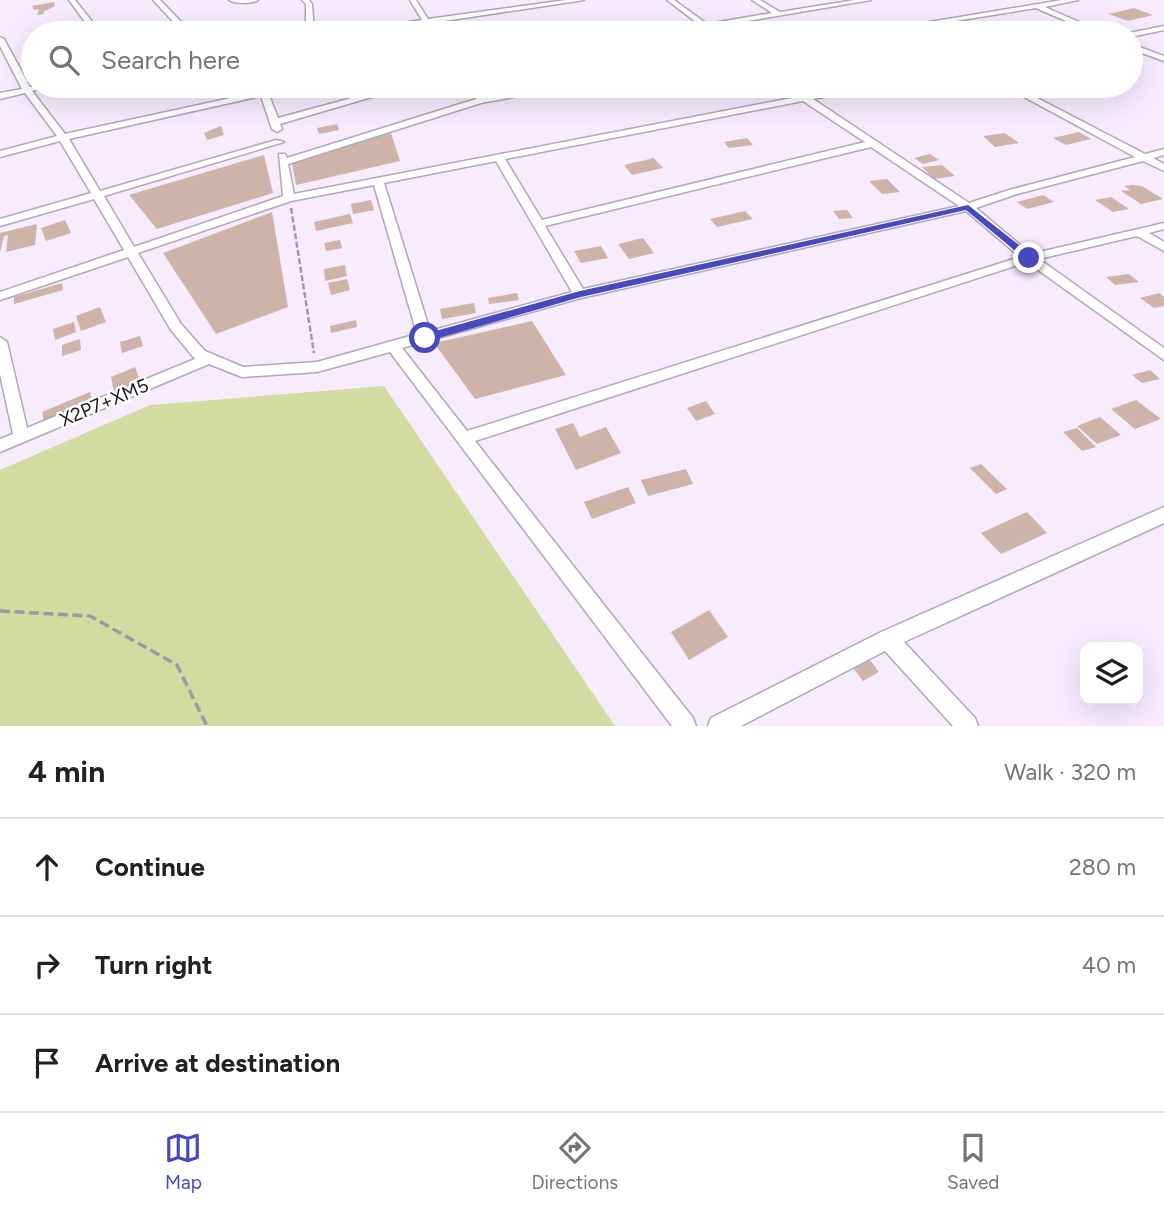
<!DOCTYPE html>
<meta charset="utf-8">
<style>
:root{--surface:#fff;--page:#f2f2f2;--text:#202124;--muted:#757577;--line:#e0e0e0;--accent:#4749bf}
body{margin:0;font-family:Figtree,sans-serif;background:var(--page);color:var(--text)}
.controls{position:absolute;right:21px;bottom:21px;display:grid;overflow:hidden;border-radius:14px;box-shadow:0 7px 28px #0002}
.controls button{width:63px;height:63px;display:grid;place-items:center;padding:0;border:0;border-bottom:2px solid var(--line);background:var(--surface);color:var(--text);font:35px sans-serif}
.stop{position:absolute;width:21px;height:21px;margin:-16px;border:5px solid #4749bf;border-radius:50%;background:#fff}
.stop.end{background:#4749bf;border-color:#fff;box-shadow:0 2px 7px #0008}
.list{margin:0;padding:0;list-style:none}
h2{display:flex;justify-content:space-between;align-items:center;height:91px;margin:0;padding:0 28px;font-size:30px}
h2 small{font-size:23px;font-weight:400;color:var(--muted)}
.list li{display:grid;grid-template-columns:46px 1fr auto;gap:21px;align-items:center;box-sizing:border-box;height:98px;padding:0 28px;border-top:2px solid var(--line)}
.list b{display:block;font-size:26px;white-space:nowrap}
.list em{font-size:23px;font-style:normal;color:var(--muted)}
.icon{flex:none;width:38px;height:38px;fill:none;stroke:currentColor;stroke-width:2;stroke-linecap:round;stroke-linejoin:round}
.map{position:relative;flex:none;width:1164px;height:726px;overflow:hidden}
.search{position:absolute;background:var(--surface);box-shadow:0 7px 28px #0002;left:21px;right:21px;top:21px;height:77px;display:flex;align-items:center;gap:18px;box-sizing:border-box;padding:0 24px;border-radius:38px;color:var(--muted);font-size:26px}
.sheet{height:385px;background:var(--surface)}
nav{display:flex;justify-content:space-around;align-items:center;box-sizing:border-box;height:98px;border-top:2px solid var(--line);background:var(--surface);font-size:19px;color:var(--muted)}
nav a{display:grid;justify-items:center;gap:4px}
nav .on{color:var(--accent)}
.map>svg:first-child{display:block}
</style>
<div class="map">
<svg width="1164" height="726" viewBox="0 0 1164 726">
<rect width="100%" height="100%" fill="#f7ebfe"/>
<!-- green -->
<path fill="#d2dca0" d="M384,386L615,726H0V470L150,405Z"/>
<!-- building -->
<g fill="#ceb3a9">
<path d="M54,2L55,6L43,12L44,14L37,15L39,9L34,10L32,6Z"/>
<path d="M1134,8L1153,15L1128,21L1109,14Z"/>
<path d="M443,88L447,92L423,97L419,93Z"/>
<path d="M337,124L339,130L319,134L317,128Z"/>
<path d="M221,126L224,135L207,140L204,133Z"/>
<path d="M1079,132L1091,139L1066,145L1053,138Z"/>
<path d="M391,133L400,161L296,185L292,163Z"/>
<path d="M1005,133L1019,143L995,147L983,136Z"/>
<path d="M747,138L753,145L729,148L724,142Z"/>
<path d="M930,154L939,160L923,164L914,158Z"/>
<path d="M264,155L273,193L157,229L129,195Z"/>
<path d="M654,158L663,168L632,175L624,165Z"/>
<path d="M942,165L955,176L934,179L922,167Z"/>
<path d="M887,179L900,192L882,194L869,181Z"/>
<path d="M1132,185L1142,186L1163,199L1141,204L1121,191L1130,190L1124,186Z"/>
<path d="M1043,195L1054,202L1027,209L1017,202Z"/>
<path d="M1111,197L1129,209L1113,212L1095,200Z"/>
<path d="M371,200L374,210L353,214L351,204Z"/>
<path d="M847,210L853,218L839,219L833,211Z"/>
<path d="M745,211L753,219L717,227L710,219Z"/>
<path d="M272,212L288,307L216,334L163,253Z"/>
<path d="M350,214L353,223L316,231L314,222Z"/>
<path d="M65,220L71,233L46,241L41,228Z"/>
<path d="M37,224L35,245L6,252L8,235L4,236L0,252V233Z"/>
<path d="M643,238L654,253L629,259L618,244Z"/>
<path d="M340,240L342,248L326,251L324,243Z"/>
<path d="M601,246L608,258L581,263L574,251Z"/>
<path d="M345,265L347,276L325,281L324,269Z"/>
<path d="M1129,274L1139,282L1115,285L1106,277Z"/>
<path d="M347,279L350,290L331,295L328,283Z"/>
<path d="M62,283L63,290L14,304V297Z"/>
<path d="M517,293L519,300L489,304L488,298Z"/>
<path d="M1159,293L1164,297V306L1154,308L1140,298Z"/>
<path d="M474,303L476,313L442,319L440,309Z"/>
<path d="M100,307L106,322L81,331L76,316Z"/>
<path d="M356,320L357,327L331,333L330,326Z"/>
<path d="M532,321L566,375L475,399L434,343Z"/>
<path d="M74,322L76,332L55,340L53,329Z"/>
<path d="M140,336L143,346L122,353L120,342Z"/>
<path d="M80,339L81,350L62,356V345Z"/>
<path d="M135,367L140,381L114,391L111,377Z"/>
<path d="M1150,370L1160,379L1142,383L1132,375Z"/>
<path d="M90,392L92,400L44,421L42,412Z"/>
<path d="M1136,400L1161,419L1135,429L1111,409Z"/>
<path d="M706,401L715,414L696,421L687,408Z"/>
<path d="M1100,417L1121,435L1097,444L1077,426Z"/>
<path d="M573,423L580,437L606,427L621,453L576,470L555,429Z"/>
<path d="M1077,428L1096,447L1082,451L1063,432Z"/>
<path d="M981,464L1007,489L996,494L970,468Z"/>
<path d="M686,469L693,484L648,496L641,480Z"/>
<path d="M628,487L636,503L592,519L584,502Z"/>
<path d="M1027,512L1047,533L1001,554L981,533Z"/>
<path d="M709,610L728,637L689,660L671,632Z"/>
<path d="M870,660L879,672L863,681L854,669Z"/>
</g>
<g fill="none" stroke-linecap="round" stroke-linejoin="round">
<!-- street casing -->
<g stroke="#b3a5bb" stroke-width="3">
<g id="street">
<path d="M69,0H75L101,33H93Z"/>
<path d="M153,0H160L192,33H184Z"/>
<path d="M229,0H258C252,4 235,4 229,0Z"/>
<path d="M302,0H309L312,4L314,33H306V4Z"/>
<path d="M410,0H416L428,19L566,0H584L431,23L437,33H429L424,24L359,33H341L422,20Z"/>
<path d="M667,0H674L707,24L772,13L752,0H760L780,12L855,0H871L712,27L709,30L705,28L658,33L700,25Z"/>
<path d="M1062,0H1078L1045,7L1104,33H1094L1036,8L880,33H864Z"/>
<path d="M1164,26V30L1131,37L1129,33Z"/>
<path d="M0,37L4,39L30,87L49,86L32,91L65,134L286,86H300L269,95L278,118L396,86H409L280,124L282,129L277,132L272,129L261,96L69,139L100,191L276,140L284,142L104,196L134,247L283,196L279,154H285L287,158L476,99L479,86H487L485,98L555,86H573L481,103L288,164L294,194L797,97L783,86H792L806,95L855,86H871L867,89L813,99L969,203L1009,190L1135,157L1004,86H1014L1145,154L1164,149V155L1153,158L1164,164V171L1143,161L1017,194L976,208L1031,254L1164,223V229L1149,233L1164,242V251L1137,236L1039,259L1164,348V360L1027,262L475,441L693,718L696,726H672L390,352L317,372L242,377L209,364L0,452V439L13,434L0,374V337L7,342L27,428L195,359L171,330L128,257L0,300V292L124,250L94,199L0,226V219L91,193L60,141L0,157V151L57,136L25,93L0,99V93L22,89L0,46ZM803,101L865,142L542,220L505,159ZM871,147L959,206L583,289L545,226ZM496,161L572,292L430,331L384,183ZM374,185L417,334L317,362L243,367L205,351L181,324L138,253L291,201ZM966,211L1020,257L467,431L402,348L581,298Z"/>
<path d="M1131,44L1164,56V61L1131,49Z"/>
<path d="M1164,507V523L904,642L975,718L978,726H953L885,651L741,726H708L711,718L881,632Z"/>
</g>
</g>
<!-- path-far1 -->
<path stroke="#a097a6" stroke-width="2.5" stroke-dasharray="6 2.5" stroke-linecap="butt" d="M291,208L314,353"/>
<!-- path -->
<path stroke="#a097a6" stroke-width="3.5" stroke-dasharray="10 4.5" stroke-linecap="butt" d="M0,611L90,616L177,665L207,726"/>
<!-- street -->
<use href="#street" fill="#fff" fill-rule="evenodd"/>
</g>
<!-- route -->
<path fill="#4749bf" d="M968,205L1033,256V260H1026L966,210L581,297L425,342L420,338L421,335L580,291Z"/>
<g text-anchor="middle" stroke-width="5" stroke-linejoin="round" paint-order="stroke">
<!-- street labels -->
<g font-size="19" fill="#1a151d" stroke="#fff">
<text transform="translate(104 402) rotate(-23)" y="7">X2P7+XM5</text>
</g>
</g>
</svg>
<div class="controls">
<button><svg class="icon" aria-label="layers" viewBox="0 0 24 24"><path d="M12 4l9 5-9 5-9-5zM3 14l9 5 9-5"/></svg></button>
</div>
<div class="stop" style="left:425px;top:338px"></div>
<div class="stop end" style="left:1029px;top:258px"></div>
<div class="search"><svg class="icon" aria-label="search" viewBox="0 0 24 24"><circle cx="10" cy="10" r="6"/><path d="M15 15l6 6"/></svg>Search here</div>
</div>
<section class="sheet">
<h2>4 min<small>Walk · 320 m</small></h2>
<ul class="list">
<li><svg class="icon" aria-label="ahead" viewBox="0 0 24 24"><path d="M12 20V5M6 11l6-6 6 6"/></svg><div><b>Continue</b></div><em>280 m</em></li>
<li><svg class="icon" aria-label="right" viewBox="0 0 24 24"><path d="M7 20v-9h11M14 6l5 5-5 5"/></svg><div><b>Turn right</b></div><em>40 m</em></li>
<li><svg class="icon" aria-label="arrive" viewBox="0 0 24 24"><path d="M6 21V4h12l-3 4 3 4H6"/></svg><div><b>Arrive at destination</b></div></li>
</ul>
</section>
<nav>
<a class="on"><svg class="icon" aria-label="map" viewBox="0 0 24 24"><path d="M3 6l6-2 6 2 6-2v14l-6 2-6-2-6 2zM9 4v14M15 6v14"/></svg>Map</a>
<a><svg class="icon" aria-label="directions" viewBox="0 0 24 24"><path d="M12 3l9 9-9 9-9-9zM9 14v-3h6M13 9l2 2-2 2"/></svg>Directions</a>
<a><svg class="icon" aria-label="saved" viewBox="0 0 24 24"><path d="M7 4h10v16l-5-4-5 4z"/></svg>Saved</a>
</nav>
